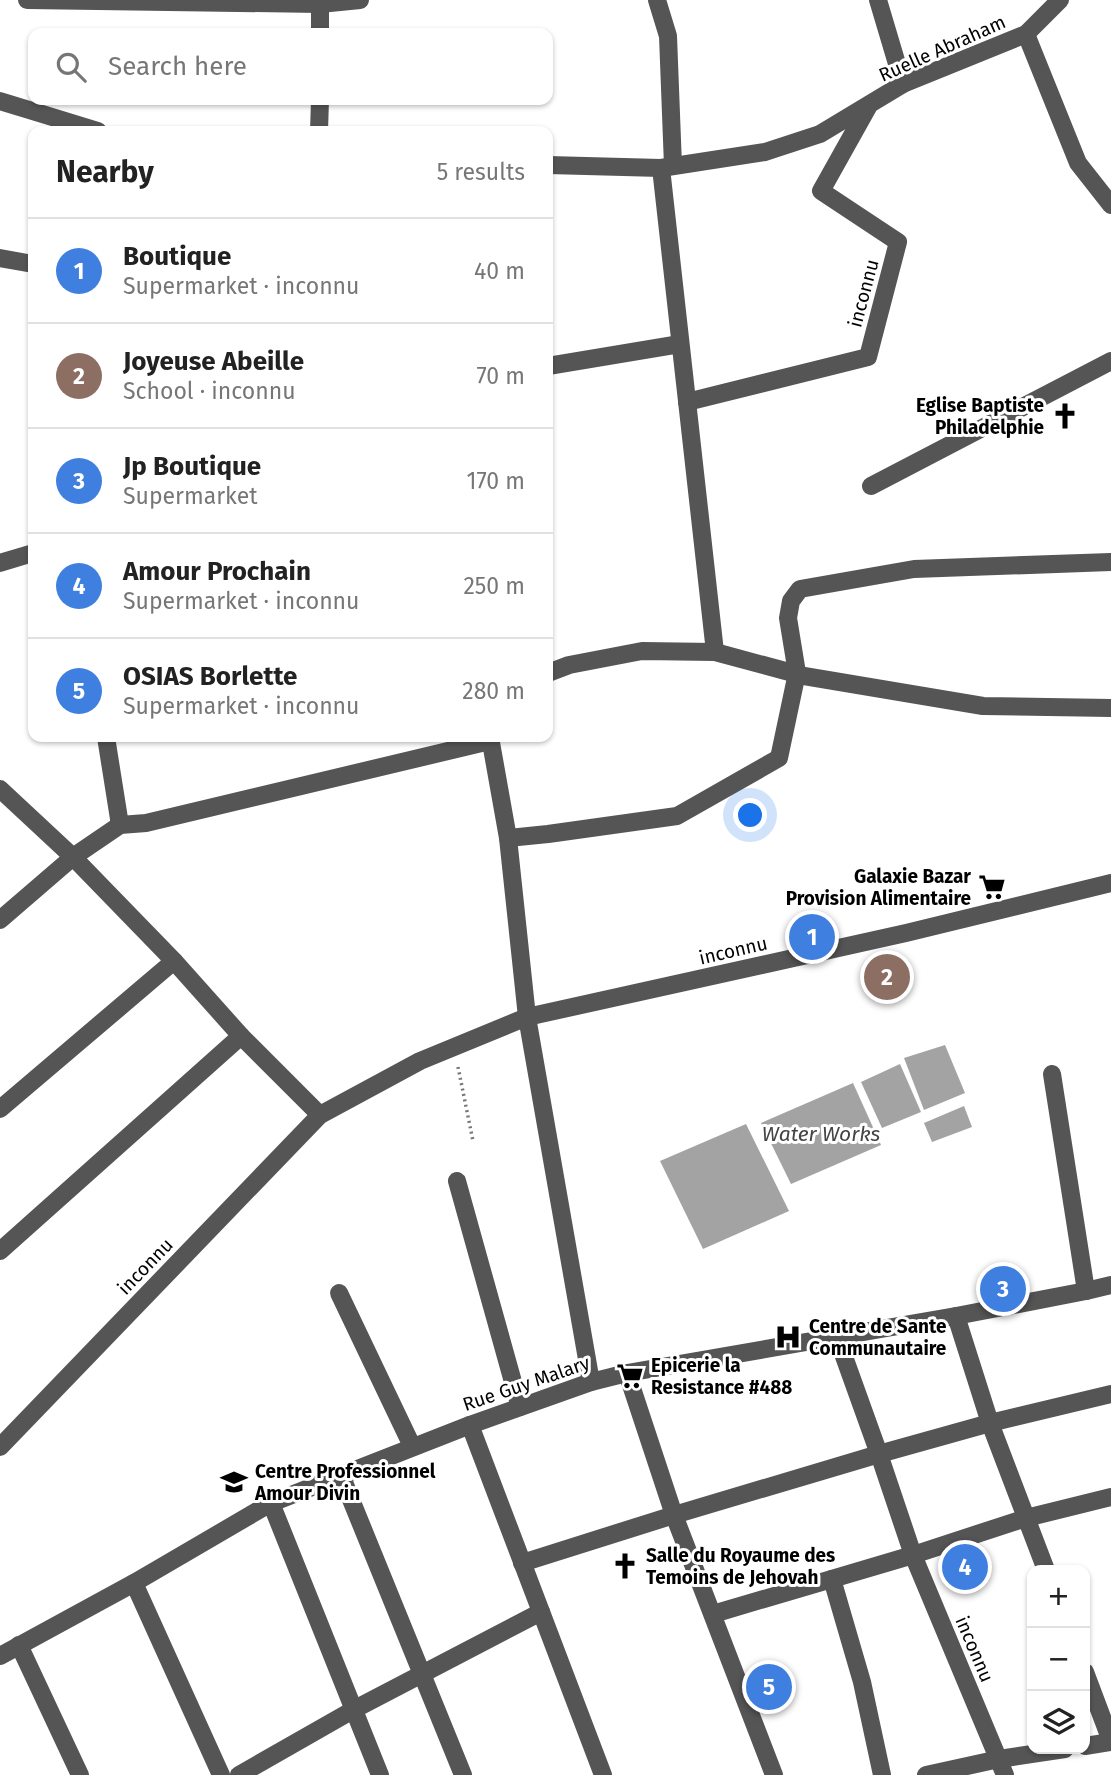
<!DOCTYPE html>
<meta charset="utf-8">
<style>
:root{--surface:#fff;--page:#f2f2f2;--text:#222;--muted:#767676;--line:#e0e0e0;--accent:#ea580c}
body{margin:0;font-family:"Fira Sans",sans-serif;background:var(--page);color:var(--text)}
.controls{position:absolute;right:21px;bottom:21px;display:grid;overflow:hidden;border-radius:14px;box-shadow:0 2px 5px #0004}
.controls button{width:63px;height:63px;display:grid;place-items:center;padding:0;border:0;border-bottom:2px solid var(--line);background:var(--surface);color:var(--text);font:35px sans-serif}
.you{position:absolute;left:751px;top:816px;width:24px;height:24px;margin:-18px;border:5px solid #fff;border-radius:50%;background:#1a73e8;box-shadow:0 0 0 10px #1a73e833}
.badge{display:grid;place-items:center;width:46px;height:46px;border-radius:50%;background:var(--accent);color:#fff;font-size:23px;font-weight:700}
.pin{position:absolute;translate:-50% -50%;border:4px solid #fff;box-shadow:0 2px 7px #0006}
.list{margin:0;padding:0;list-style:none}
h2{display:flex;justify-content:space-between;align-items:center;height:91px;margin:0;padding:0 28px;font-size:30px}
h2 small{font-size:23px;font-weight:400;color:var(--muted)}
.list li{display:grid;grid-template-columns:46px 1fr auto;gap:21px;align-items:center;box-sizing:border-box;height:105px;padding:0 28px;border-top:2px solid var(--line)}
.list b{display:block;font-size:26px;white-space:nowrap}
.list p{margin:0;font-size:23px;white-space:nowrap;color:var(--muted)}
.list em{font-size:23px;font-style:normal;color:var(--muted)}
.icon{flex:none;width:38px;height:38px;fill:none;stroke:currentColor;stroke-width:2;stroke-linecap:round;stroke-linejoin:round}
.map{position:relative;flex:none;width:1111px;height:1775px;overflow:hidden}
.search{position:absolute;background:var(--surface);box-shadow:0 2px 5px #0004;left:28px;top:28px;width:525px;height:77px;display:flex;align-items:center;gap:18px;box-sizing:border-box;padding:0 24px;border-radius:14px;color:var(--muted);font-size:26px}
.panel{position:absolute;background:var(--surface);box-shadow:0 2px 5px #0004;left:28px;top:126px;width:525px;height:616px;border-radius:14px}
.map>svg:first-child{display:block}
</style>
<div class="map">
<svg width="1111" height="1775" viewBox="0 0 1111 1775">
<rect width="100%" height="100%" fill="#fff"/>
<!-- water -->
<g fill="#a3a3a3">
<path d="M945,1045L965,1093L924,1110L904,1058Z"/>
<path d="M900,1064L921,1112L882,1128L861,1082Z"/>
<path d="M853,1083L881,1145L791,1184L761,1123Z"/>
<path d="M964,1106L972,1127L932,1142L924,1123Z"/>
<path d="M746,1124L789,1211L703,1249L660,1161Z"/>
</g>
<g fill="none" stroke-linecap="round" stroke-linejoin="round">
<!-- path -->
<path stroke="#777" stroke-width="3.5" stroke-dasharray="2 3.5" stroke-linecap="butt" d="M458,1067L473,1141"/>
<!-- minor -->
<g stroke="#555" stroke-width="18">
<path d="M27,0L320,4L360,0"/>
<path d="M657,0L668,36L673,166"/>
<path d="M878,0L903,84"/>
<path d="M320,33V4"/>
<path d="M1026,34L1078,163L1111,205"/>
<path d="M0,101L98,131"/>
<path d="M319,131L320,100"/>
<path d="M548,165L661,168L765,152L820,134L903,84L1026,34L1060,0"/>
<path d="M661,168L715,652"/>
<path d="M0,258L33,264"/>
<path d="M548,366L680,344"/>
<path d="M687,402L868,357L898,242L821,191L868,107"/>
<path d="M871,486L1111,361"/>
<path d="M0,563L33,553"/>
<path d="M548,673L569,665L642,651L715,652L804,676L983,706L1111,708"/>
<path d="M106,737L120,825"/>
<path d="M490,737L508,838L527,1017L591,1382"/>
<path d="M0,789L73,857L174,961L241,1036L320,1115"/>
<path d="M508,838L548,834L677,816L779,758L797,673L788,618L791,601L800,589L914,569L1111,562"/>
<path d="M0,920L73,857L120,825L146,823L490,741"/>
<path d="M1052,1074L1086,1291"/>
<path d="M0,1109L174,961"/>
<path d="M457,1181L520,1407"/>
<path d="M0,1251L241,1036"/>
<path d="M339,1293L412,1446"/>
<path d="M956,1316L990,1423L1046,1570"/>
<path d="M837,1337L879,1454L913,1555L1005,1775"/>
<path d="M627,1373L674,1515L774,1775"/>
<path d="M470,1425L603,1775"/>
<path d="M0,1447L320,1115L420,1061L527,1017L906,933L1111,883"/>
<path d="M341,1475L463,1775"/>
<path d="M271,1503L380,1775"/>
<path d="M522,1563L674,1515L879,1454L990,1423L1111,1394"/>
<path d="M832,1579L862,1682L882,1775"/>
<path d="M134,1583L221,1775"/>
<path d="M713,1614L913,1555L1026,1518L1111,1497"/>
<path d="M19,1645L80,1775"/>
<path d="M0,1656L134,1583L271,1503L470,1425L591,1382L627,1373L956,1316L1086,1291L1111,1285"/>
<path d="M1085,1672L1111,1741"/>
<path d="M1085,1746L1111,1742"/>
<path d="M239,1775L353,1710L541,1612"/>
<path d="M926,1775L999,1759L1065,1749"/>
</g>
</g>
<!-- icons -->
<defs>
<g id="church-bare" transform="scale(2.1)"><path d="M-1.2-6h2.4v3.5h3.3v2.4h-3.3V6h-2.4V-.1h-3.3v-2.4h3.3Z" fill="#000" stroke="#fff" stroke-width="2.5" paint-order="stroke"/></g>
<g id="supermarket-bare" transform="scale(2.1)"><path d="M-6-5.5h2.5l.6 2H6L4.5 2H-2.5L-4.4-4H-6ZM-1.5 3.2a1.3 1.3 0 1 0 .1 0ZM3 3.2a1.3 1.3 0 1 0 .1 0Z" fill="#000" stroke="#fff" stroke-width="2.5" paint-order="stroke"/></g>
<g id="hospital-bare" transform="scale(2.1)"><path d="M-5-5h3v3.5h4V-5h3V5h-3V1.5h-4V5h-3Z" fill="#000" stroke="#fff" stroke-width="2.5" paint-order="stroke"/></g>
<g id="university-bare" transform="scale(2.1)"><path d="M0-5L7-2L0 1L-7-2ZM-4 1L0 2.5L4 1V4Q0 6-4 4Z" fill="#000" stroke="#fff" stroke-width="2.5" paint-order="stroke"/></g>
</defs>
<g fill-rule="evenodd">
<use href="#church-bare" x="1065" y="416"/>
<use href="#supermarket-bare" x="992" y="887"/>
<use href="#hospital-bare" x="788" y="1337"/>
<use href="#supermarket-bare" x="630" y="1376"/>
<use href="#university-bare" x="234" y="1482"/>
<use href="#church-bare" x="625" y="1566"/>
</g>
<g text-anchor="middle" stroke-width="6" stroke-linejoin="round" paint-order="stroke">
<!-- street labels -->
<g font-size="19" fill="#000" stroke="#fff">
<text transform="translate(942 48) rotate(-24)" y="7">Ruelle Abraham</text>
<text transform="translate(863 293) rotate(-75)" y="7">inconnu</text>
<text transform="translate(733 950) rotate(-13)" y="7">inconnu</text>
<text transform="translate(145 1266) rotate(-46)" y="7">inconnu</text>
<text transform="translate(526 1383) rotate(-19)" y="7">Rue Guy Malary</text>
<text transform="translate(975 1649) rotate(67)" y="7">inconnu</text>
</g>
<!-- poi labels -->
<g font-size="19" font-weight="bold" fill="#000" stroke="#fff" text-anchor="start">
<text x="1044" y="412" text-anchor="end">Eglise Baptiste<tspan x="1044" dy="22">Philadelphie</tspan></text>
<text x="971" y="883" text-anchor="end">Galaxie Bazar<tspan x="971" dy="22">Provision Alimentaire</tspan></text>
<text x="809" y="1333">Centre de Sante<tspan x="809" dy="22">Communautaire</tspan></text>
<text x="651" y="1372">Epicerie la<tspan x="651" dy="22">Resistance #488</tspan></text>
<text x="255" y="1478">Centre Professionnel<tspan x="255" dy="22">Amour Divin</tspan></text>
<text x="646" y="1562">Salle du Royaume des<tspan x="646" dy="22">Temoins de Jehovah</tspan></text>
</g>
<!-- water labels -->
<g font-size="21" font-style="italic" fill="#444" stroke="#fff">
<text x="821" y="1141">Water Works</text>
</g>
</g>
</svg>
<div class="controls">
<button>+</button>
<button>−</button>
<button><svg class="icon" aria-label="layers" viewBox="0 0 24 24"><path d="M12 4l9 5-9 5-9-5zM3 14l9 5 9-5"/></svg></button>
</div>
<div class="you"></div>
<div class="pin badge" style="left:812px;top:937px;background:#3f7fe0">1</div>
<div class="pin badge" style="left:887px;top:977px;background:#8d6e63">2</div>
<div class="pin badge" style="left:1003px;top:1289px;background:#3f7fe0">3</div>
<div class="pin badge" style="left:965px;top:1567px;background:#3f7fe0">4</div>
<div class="pin badge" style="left:769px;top:1687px;background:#3f7fe0">5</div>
<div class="search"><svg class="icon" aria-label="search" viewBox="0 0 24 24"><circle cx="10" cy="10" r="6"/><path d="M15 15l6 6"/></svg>Search here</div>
<section class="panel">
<h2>Nearby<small>5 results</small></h2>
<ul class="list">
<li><span class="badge" style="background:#3f7fe0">1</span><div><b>Boutique</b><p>Supermarket · inconnu</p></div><em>40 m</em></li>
<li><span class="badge" style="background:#8d6e63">2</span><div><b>Joyeuse Abeille</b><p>School · inconnu</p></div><em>70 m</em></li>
<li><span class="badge" style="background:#3f7fe0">3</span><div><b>Jp Boutique</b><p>Supermarket</p></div><em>170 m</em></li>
<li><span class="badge" style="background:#3f7fe0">4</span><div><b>Amour Prochain</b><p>Supermarket · inconnu</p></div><em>250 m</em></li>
<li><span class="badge" style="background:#3f7fe0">5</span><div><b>OSIAS Borlette</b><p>Supermarket · inconnu</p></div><em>280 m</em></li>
</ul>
</section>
</div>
